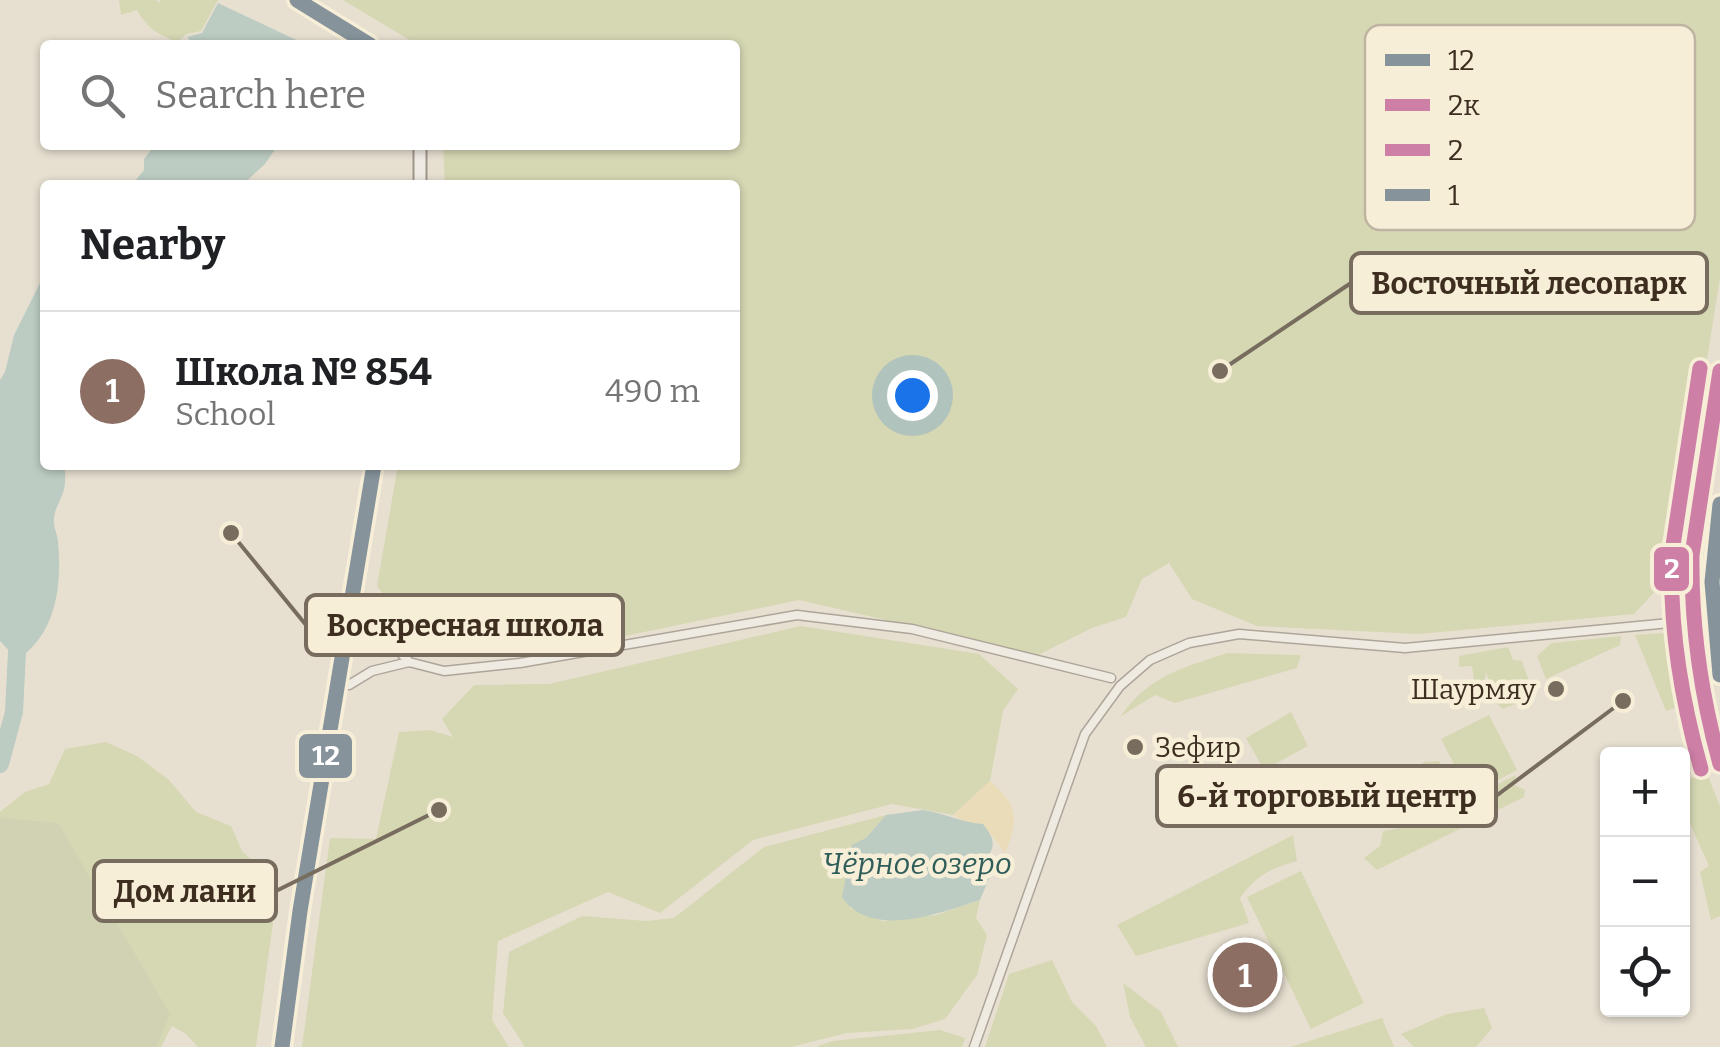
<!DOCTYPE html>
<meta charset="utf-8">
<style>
body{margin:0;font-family:Bitter,serif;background:#f6f6f6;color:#202124}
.controls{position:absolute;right:30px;bottom:30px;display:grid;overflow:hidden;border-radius:10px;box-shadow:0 2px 8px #0004}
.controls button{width:90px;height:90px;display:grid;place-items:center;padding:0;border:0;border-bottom:2px solid #e0e0e0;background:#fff;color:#202124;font:50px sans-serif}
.you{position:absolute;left:912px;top:395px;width:35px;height:35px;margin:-25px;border:8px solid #fff;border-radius:50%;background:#1a73e8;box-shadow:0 0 0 15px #1a73e833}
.badge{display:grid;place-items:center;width:65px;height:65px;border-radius:50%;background:#786c5e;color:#fff;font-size:32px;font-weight:700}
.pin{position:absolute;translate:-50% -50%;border:5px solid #fff;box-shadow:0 2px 10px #0006}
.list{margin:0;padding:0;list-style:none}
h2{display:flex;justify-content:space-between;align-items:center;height:130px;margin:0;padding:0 40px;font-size:42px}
h2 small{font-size:32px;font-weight:400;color:#757577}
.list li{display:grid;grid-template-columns:65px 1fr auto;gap:30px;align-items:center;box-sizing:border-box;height:160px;padding:0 40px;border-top:2px solid #e0e0e0}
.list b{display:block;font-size:38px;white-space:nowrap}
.list p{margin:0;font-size:32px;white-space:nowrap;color:#757577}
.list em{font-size:32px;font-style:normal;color:#757577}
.icon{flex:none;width:55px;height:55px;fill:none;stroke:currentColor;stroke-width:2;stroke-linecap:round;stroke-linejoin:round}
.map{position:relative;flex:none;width:1720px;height:1047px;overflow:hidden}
.search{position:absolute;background:#fff;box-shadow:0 2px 8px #0004;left:40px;top:40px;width:700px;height:110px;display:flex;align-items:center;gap:25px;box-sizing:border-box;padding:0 35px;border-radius:10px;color:#757577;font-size:38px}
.panel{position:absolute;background:#fff;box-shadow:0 2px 8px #0004;left:40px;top:180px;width:700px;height:290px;border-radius:10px}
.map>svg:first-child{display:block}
</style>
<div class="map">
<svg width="1720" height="1047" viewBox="0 0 1720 1047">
<rect width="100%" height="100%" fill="#e7e0d1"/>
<!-- green -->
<g fill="#d6d7b3">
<path d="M119 0H156L159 3 161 0H218L201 31 186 34 178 42C159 36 146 27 137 10L121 15Z"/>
<path d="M343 0H1720V278L1673 572 1634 614 1419 634 1257 626 1192 599 1169 563 1142 579 1126 617 1092 628 1038 655 799 600 562 649 427 652 377 586 398 465H735V185H445L443 145H735V45H418Z"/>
<path d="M801 626 979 654 1018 689 1003 711 990 781 953 815 892 804 753 840 660 913 608 892 498 941 492 1020 509 1047H302L330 838 376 839 399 732 430 730 453 737 442 719 474 685 549 684Z"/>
<path d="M1678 632 1683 639 1692 702 1666 711 1635 635Z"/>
<path d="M1621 636 1620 645 1546 679 1537 656 1552 643Z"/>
<path d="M1508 647 1513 660 1522 661 1534 696 1503 709 1496 703 1486 672 1485 680 1474 681 1472 666 1459 667V656Z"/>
<path d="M1227 653 1301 655 1297 668 1175 703 1155 695 1120 717C1150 675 1180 669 1227 653Z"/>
<path d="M1291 712 1308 746 1264 770 1246 738Z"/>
<path d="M1489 715 1517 770 1470 795 1441 739Z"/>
<path d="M106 742 137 756 169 780 196 812 231 826 242 851 278 886 256 1047H198L186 1034 172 1026 161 1047H0V812L25 792 49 784 65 749Z"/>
<path d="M1439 761 1460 803 1516 775 1514 785 1525 790 1524 797 1377 870 1364 858 1380 846 1383 831 1410 826 1429 812 1418 782 1423 762Z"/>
<path d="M1707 774 1720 806V916L1711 920 1700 872 1709 866 1683 808V780Z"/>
<path d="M886 815 866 838 850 908 882 921 936 915 980 900 976 918 987 935 977 975 945 1019 912 1029 847 1033 790 1047H525L503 1013 509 952 582 916 646 921 674 918 764 847Z"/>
<path d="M1293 835 1297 861C1271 868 1256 876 1240 898L1249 923 1136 956 1117 925Z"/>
<path d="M1301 871 1364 1003 1311 1029 1247 897Z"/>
<path d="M1052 960 1072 1002 1096 1026 1107 1047H985L1009 974Z"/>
<path d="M1123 983 1161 1012 1178 1047H1146L1130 1017Z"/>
<path d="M1484 1008 1492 1028 1476 1047H1414L1401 1034 1447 1014Z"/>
<path d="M1382 1018 1394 1047H1290Z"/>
<path d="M940 1030 965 1038 962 1047H816L832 1041Z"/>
</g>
<!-- sand -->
<path fill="#eadcb9" d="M990 781C1019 806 1019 819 1005 853L983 824 967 823 953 815Z"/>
<!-- cemetery -->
<path fill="#d1d1b3" d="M0 818 58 823 170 1014 156 1047H0Z"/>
<!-- water -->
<g fill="#bcccc2">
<path d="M218 3 307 45H194L187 37 202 33Z"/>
<path d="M155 145H278L265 164 242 185H132L144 170V159Z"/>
<path d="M45 273V465H65C65 472 66 481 64 489 62 499 55 507 54 518 53 527 57 533 58 541 62 583 57 630 22 656L12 654 0 641V380L5 372 14 335Z"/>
<path d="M923 810C944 813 963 823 983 824 992 836 997 843 988 857L992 871 980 900C940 913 871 940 842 897L852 845 866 838 886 815Z"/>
</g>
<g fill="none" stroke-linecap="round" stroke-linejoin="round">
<!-- river -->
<path stroke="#bcccc2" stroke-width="18" d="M0 764 14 712 18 632"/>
<defs>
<g id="street">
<path d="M363 611 409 662"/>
<path d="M349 685 372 671 409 662 444 671 520 663 797 615 912 629 1111 678"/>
<path d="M974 1047 1085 734 1120 686 1150 660 1189 643 1239 634 1405 648 1691 621"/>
</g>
<g id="secondary">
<path d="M297 0 370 45"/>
<path d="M420 145V185"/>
<path d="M1720 371 1692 555C1689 628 1700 694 1720 764"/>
<path d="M282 1047 300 911 374 465"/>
</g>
</defs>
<!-- street casing -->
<use href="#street" stroke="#ada599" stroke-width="11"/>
<!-- secondary casing -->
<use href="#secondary" stroke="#9c958a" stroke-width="15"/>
<!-- street -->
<use href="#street" stroke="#efebe3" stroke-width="8"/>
<!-- secondary -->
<use href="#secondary" stroke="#efebe3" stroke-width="11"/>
<defs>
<g id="bus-1">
<path d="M297 0 370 45"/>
<path d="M282 1047 300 911 374 465"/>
</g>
<path id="bus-2" d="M1720 371 1692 555C1691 627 1701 695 1720 764"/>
<path id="bus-3" d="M1700 368 1672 552C1669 626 1681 698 1701 769"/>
<path id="bus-4" d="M1720 504 1712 582 1720 675"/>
</defs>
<!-- bus-1 casing -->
<use href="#bus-1" stroke="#f7eed8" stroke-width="22"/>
<!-- bus-2 casing -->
<use href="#bus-2" stroke="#f7eed8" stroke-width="22"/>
<!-- bus-3 casing -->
<use href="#bus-3" stroke="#f7eed8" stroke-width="22"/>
<!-- bus-4 casing -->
<use href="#bus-4" stroke="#f7eed8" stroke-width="22"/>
<!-- bus-1 -->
<use href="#bus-1" stroke="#86939b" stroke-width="15"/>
<!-- bus-2 -->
<use href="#bus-2" stroke="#ce7fa6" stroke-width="15"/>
<!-- bus-3 -->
<use href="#bus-3" stroke="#ce7fa6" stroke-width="15"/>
<!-- bus-4 -->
<use href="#bus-4" stroke="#86939b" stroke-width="15"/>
</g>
<!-- markers -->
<g fill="#786c5e" stroke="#f7eed8" stroke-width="4">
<circle cx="1556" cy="689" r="10"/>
<circle cx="1135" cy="747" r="10"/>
</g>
<g text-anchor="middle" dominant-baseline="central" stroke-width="9" stroke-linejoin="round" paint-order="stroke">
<!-- poi labels -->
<g font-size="28" fill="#3d2e20" stroke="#f7eed8" text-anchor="end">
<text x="1536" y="689">Шаурмяу</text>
<text x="1155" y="747" text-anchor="start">Зефир</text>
</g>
<!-- water labels -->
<g font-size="30" font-style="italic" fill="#2f5d5a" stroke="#f7eed8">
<text x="917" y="864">Чёрное озеро</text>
</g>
</g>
<!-- legend -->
<rect x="1365" y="25" width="330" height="205" rx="15" fill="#f7eed8" stroke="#bfb4a1" stroke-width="2.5"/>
<rect x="1385" y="54" width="45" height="12" fill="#86939b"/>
<rect x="1385" y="99" width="45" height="12" fill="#ce7fa6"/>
<rect x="1385" y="144" width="45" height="12" fill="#ce7fa6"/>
<rect x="1385" y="189" width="45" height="12" fill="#86939b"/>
<g font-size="28" fill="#3d2e20">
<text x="1448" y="70">12</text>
<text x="1448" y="115">2к</text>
<text x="1448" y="160">2</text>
<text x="1448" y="205">1</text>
</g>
<!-- callouts -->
<path fill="none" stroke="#786c5e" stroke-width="4" d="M1220 371L1351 283M231 533L306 625M1623 701L1496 796M439 810L276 891"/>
<g fill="#786c5e" stroke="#f7eed8" stroke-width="4">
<circle cx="1220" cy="371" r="10"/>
<circle cx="231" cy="533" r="10"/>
<circle cx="1623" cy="701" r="10"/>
<circle cx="439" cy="810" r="10"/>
</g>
<g fill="#f7eed8" stroke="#786c5e" stroke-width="4">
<rect x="1351" y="253" width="356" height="60" rx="10"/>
<rect x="306" y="595" width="317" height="60" rx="10"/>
<rect x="1157" y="766" width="339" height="60" rx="10"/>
<rect x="94" y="861" width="182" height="60" rx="10"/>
</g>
<g font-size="30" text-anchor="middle" font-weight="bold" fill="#3d2e20">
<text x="1529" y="294">Восточный лесопарк</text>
<text x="465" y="636">Воскресная школа</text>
<text x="1327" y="807">6-й торговый центр</text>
<text x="185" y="902">Дом лани</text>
</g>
<g stroke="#f7eed8" stroke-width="4">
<rect x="1652" y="545" width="39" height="48" rx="10" fill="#ce7fa6"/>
<rect x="297" y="732" width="57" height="48" rx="10" fill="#86939b"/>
</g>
<g font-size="28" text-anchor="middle" font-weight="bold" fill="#fff">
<text x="1672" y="578">2</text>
<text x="326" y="765">12</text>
</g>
</svg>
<div class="controls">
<button>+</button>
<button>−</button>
<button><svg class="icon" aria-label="locate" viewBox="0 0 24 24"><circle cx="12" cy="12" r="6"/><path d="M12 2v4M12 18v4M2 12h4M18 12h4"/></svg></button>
</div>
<div class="you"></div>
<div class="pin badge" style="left:1245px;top:975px;background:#8d6e63">1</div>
<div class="search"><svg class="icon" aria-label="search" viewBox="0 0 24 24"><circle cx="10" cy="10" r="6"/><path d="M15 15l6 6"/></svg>Search here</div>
<section class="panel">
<h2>Nearby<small></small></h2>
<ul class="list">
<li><span class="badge" style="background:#8d6e63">1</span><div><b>Школа № 854</b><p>School</p></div><em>490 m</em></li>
</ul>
</section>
</div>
